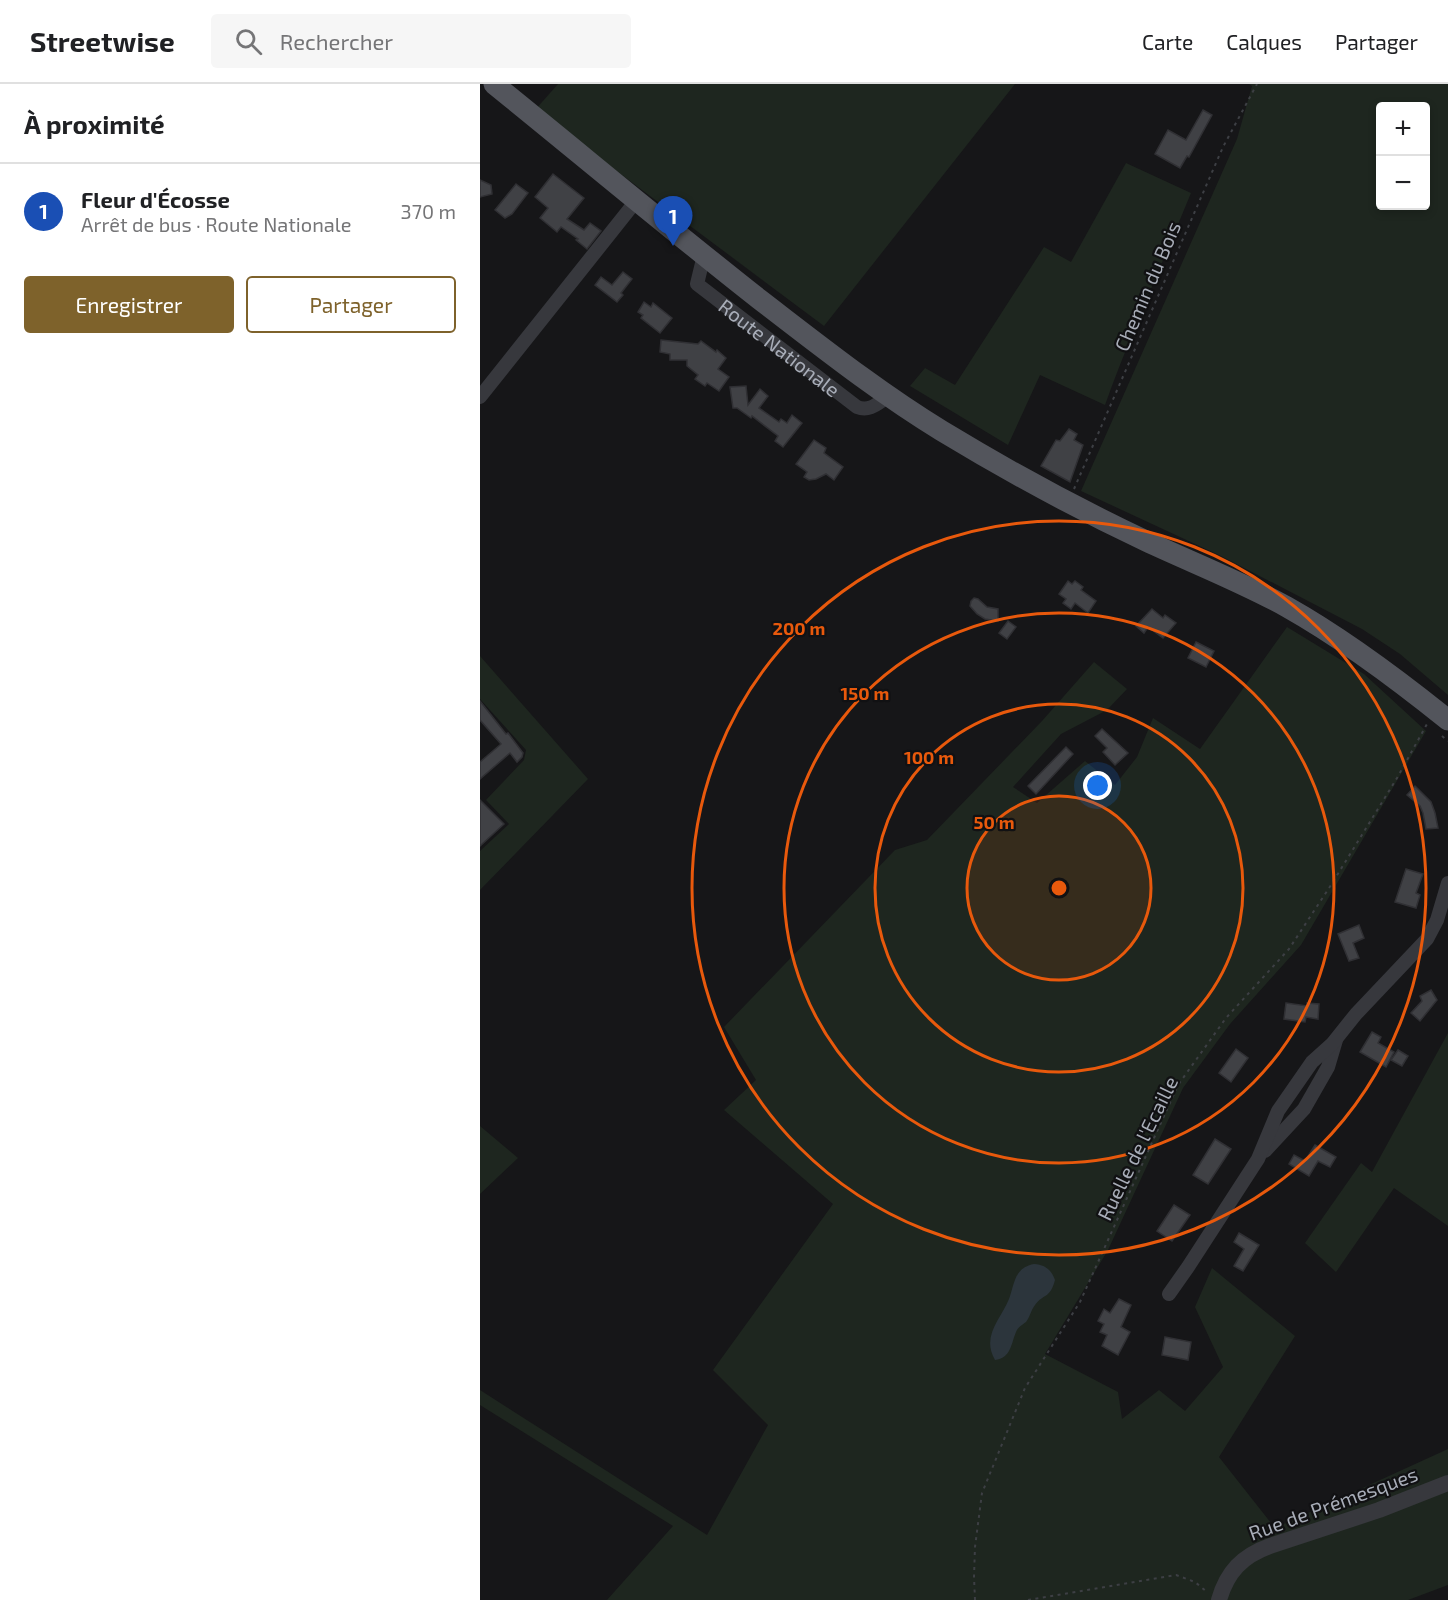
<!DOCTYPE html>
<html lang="fr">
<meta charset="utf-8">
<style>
body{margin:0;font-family:"Exo 2",sans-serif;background:#f6f6f6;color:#202124}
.controls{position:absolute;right:18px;top:18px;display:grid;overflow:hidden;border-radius:6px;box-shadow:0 3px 9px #0003}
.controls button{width:54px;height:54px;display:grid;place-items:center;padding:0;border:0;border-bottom:2px solid #e0e0e0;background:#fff;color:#202124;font:30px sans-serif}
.you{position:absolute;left:618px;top:702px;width:21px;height:21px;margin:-15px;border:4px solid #fff;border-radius:50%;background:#1a73e8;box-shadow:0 0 0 9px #1a73e833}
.badge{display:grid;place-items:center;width:39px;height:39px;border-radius:50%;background:#7e622b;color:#fff;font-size:20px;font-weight:700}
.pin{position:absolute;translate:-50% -50px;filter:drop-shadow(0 2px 3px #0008)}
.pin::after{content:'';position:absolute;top:32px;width:21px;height:18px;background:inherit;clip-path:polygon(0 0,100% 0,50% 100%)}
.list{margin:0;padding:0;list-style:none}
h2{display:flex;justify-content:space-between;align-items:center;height:78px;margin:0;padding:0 24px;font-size:26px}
h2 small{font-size:20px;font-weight:400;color:#757577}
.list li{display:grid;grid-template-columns:39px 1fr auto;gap:18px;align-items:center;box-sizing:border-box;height:96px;padding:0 24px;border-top:2px solid #e0e0e0}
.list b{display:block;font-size:22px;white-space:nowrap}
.list p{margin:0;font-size:20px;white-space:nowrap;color:#757577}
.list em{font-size:20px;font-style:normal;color:#757577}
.actions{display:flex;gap:12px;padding:18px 24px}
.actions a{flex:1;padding:14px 0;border:2px solid #7e622b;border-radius:6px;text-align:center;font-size:21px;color:#7e622b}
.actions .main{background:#7e622b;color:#fff}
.icon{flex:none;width:33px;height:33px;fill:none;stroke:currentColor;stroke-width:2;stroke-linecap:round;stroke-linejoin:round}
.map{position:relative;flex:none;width:968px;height:1516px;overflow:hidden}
header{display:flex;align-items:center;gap:36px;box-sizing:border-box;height:84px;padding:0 30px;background:#fff;border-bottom:2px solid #e0e0e0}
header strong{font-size:28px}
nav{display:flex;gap:33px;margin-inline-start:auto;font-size:21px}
.search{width:420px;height:54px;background:#f6f6f6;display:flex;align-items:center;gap:15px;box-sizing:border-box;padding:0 21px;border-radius:6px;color:#757577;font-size:22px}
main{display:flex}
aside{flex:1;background:#fff}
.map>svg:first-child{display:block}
</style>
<header>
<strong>Streetwise</strong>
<div class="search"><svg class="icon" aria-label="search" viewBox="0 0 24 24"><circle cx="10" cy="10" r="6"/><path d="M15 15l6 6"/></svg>Rechercher</div>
<nav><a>Carte</a><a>Calques</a><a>Partager</a></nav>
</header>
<main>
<aside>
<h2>À proximité<small></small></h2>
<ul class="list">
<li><span class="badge" style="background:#1a4fb4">1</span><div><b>Fleur d'Écosse</b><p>Arrêt de bus · Route Nationale</p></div><em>370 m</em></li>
</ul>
<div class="actions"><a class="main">Enregistrer</a><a>Partager</a></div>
</aside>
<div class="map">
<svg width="968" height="1516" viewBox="0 0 968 1516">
<rect width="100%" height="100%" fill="#161618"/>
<!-- green -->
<g fill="#1e261f" fill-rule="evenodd">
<path d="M78 0H535L344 242 55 26Z"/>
<path d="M769 0H968V611L920 570 882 545 741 472 601 407 757 55 772 2ZM946 22V122H900V22Z"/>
<path d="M646 79 711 109C682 180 651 249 625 321L560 291 528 361 430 302 445 284 475 301 564 163 591 178Z"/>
<path d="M807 543 884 590 946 647 821 861 750 940 703 1004 628 1166 565 1270 638 1308 642 1335 679 1306 705 1327 743 1283 715 1223 732 1184 815 1252 739 1373 795 1444 968 1365V1501L928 1516H127L193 1442 0 1321V1306L227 1451 288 1341 233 1286 353 1120 244 1026 276 996 244 943 415 766 447 756 562 637 614 578 647 605 627 626 581 650 533 703 557 719 605 677 635 701 657 673 673 634 720 665Z"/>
<path d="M0 572 108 695 0 806V767L29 740 6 716 44 676 46 666 0 615Z"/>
<path d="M968 949V1142L914 1104 856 1188 825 1159 881 1079 892 1088Z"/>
<path d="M0 1042 38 1074 0 1110Z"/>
</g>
<!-- water -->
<path fill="#2c353c" d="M554 1180C565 1181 571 1185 575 1196 570 1215 564 1209 555 1221 551 1226 550 1233 546 1238 542 1241 538 1243 536 1248 531 1260 531 1274 515 1276 501 1252 521 1235 529 1215 535 1199 534 1184 554 1180Z"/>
<!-- building -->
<g fill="#404145" stroke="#303034" stroke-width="1.5">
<path d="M723 26 732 31 709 73 707 72 700 84 675 70 688 46 706 56Z"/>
<path d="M73 90 104 114 87 135 104 146 110 139 121 147 107 165 96 156 98 155 81 143 77 148 60 134 68 124 55 113Z"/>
<path d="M0 96 11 101 12 110 0 113Z"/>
<path d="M36 100 48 109 32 130 25 134 15 126Z"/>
<path d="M143 188 152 195 141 209 143 211 137 218 115 201 121 193 132 201Z"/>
<path d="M164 218 171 223 173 219 192 234 180 249 161 234 163 231 158 228Z"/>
<path d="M181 256 218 260 221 257 236 268 237 266 246 274 238 285 249 293 239 307 227 299 225 302 215 295 218 291 207 282V276H190V270L180 268Z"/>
<path d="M266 302 268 321 280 305 288 312 279 324 299 338 301 335 307 339 312 331 322 339 303 363 295 357 298 352 272 332 271 334 257 324H253L250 303Z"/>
<path d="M589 345 597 350 594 356 603 361 590 398 561 382 576 356 580 357Z"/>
<path d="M334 356 346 364 344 369 363 383 354 396 346 390 336 395 329 396 324 393 327 388 316 380Z"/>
<path d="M588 497 592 500 595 497 603 503 601 506 616 517 608 529 595 519 591 525 583 519 586 515 579 510Z"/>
<path d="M494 514 498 515 507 523 518 525V537L505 535 497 530 490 522 491 517Z"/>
<path d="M672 525 683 534 685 531 696 539 683 554 668 543 664 549 656 542Z"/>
<path d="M528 537 536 543 527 555 519 549Z"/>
<path d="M716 558 734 567 726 583 708 574Z"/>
<path d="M0 617 26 650 28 649 43 669 42 673 37 678 30 669 0 695V678L21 660 0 636Z"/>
<path d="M622 645 648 669 635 681 623 668 627 664 615 652Z"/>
<path d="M586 663 593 670 556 710 548 702Z"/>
<path d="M935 702 951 718 955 729 958 744 946 745 943 729 940 722 927 711Z"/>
<path d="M0 716 24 740 0 762Z"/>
<path d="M926 785 943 790 936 809 940 811 936 824 915 818Z"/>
<path d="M879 841 884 854 873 859 879 874 869 877 858 850Z"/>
<path d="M951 906 957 916 940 937 931 929 942 917 940 912Z"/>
<path d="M806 919 827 922V919L839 920 838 935 826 933 825 938 804 935Z"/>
<path d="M892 948 901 953 898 959 914 968 906 983 880 968Z"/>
<path d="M756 965 768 974 751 998 739 989Z"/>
<path d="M918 966 928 972 922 982 911 976Z"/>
<path d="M735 1055 751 1065 728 1100 713 1091Z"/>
<path d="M835 1061 856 1073 850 1083 838 1077 829 1092 809 1080 814 1071 825 1077Z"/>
<path d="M694 1121 710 1131 692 1157 677 1147Z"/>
<path d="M759 1149 779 1161 763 1187 754 1182 764 1165 754 1158Z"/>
<path d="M639 1215 651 1221 641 1243 650 1248 638 1271 622 1262 627 1251 620 1248 624 1240 618 1237 624 1225 630 1229Z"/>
<path d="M685 1253 711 1258 708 1276 682 1271Z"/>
</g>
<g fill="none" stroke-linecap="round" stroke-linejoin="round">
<!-- path -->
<g stroke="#3d3f44" stroke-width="2" stroke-dasharray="3 4.5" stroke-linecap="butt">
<path d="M594 405 743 63 777 0"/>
<path d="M962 652 968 657"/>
<path d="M495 1516 494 1493 495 1463 502 1409 545 1304 600 1218 698 1001 746 934 809 865 851 801 917 694 947 640"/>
<path d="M548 1516 696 1491 715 1498 727 1508"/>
</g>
<!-- minor -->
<g stroke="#37383d" stroke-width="14">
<path id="s1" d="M224 171 217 200 377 323C390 328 398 319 409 312"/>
<path d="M0 313 156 117"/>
<path d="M785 1067 824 1025 848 983 856 956"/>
<path d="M689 1210 708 1183 778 1075 798 1027 832 978 852 960 876 930 947 855 957 836 968 799"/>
</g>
<!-- tertiary -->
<path stroke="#37383d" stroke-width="16" d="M739 1516C747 1488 762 1472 790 1462L899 1426 968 1399"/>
<!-- primary -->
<path stroke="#53555c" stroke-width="21" d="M14 0C103 72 190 145 279 215 339 261 398 308 462 347 528 387 596 424 666 457 713 479 762 498 807 523 864 555 917 595 968 636"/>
</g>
<!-- distance rings -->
<circle cx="579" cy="804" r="92" fill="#e8590c" fill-opacity=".12"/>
<g fill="none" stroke="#e8590c" stroke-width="3">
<circle cx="579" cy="804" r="92"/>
<circle cx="579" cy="804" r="184"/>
<circle cx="579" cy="804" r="275"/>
<circle cx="579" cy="804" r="367"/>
</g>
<g text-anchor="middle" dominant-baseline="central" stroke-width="4.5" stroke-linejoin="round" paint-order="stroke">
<!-- street labels -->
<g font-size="20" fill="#a8adb8" stroke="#111113">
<text transform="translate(667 202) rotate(-67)">Chemin du Bois</text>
<text stroke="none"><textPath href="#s1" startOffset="134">Route Nationale</textPath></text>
<text transform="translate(657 1064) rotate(-64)">Ruelle de l'Ecaille</text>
<text transform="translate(853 1419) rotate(-20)">Rue de Prémesques</text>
</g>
</g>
<circle cx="579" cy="804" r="9" fill="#e8590c" stroke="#111113" stroke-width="3"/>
<g font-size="18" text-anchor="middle" font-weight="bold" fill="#e8590c" stroke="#111113" stroke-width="4.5" stroke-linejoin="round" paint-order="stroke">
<text x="319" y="551">200 m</text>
<text x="385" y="616">150 m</text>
<text x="449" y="680">100 m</text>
<text x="514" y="745">50 m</text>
</g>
</svg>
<div class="controls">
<button>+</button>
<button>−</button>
</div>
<div class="you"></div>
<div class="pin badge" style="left:193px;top:162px;background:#1a4fb4">1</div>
</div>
</main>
